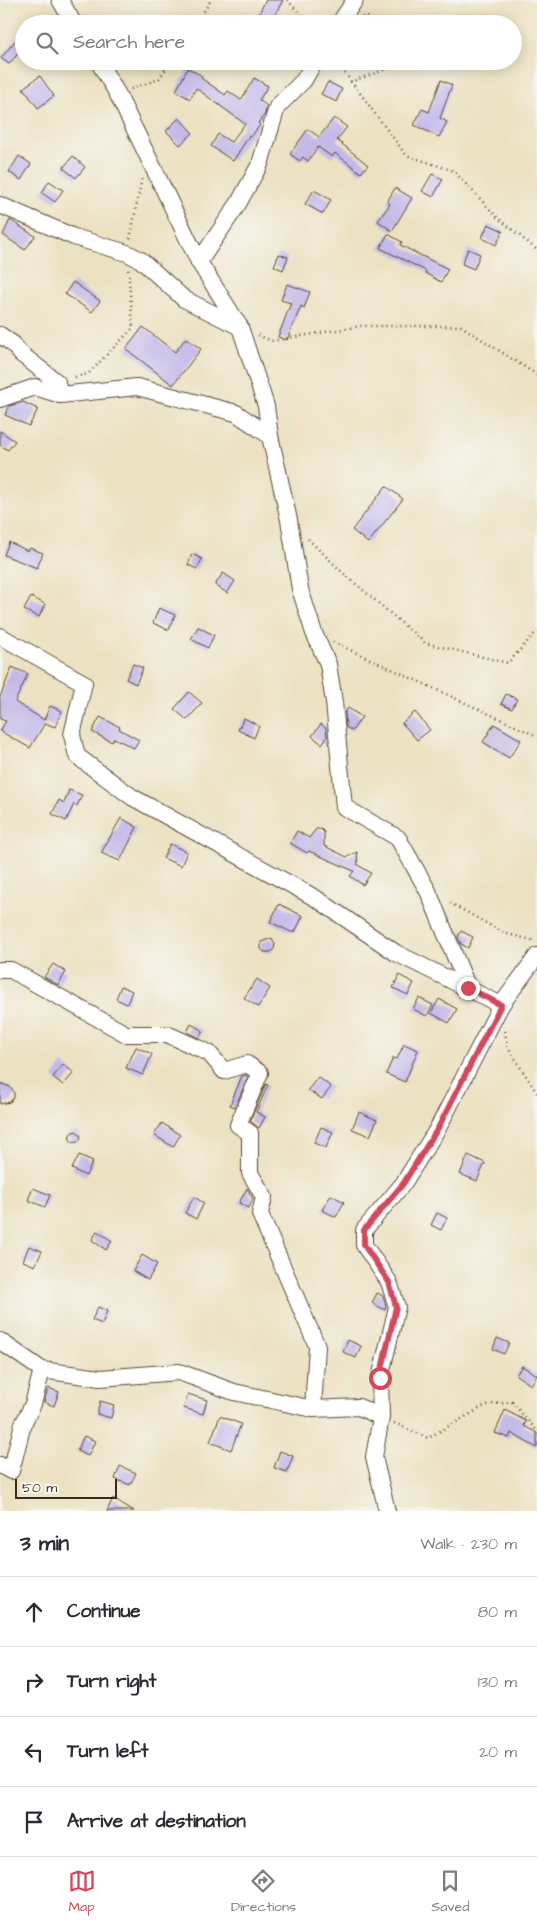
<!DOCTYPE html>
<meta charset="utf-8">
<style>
body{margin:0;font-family:"Architects Daughter",sans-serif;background:#f2f2f3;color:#2b2b33}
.scale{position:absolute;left:15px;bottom:12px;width:102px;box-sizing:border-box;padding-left:5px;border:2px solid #3b2a1e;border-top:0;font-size:14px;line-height:18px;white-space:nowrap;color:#3b2a1e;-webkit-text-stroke:4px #f6f6f2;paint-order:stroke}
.stop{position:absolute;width:15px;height:15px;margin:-11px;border:4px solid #d1495b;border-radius:50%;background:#fff}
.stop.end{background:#d1495b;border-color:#fff;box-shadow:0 1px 5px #0008}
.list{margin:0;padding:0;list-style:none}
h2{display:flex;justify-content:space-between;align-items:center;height:65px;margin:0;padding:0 20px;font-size:21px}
h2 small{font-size:16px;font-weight:400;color:#7c7c81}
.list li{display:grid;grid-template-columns:32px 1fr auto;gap:15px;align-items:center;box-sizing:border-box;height:70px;padding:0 20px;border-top:1px solid #e1e1e2}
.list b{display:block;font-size:19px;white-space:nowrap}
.list em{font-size:16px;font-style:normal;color:#7c7c81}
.icon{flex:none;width:28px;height:28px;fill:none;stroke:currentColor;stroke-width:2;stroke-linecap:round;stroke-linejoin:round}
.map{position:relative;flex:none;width:537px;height:1511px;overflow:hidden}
.search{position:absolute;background:#fff;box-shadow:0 2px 12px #0003;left:15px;right:15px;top:15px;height:55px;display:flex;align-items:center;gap:12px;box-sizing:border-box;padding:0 18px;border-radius:28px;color:#7c7c81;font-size:19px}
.sheet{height:345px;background:#fff}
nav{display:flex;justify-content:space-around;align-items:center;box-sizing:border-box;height:70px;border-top:1px solid #e1e1e2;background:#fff;font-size:14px;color:#7c7c81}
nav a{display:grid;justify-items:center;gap:2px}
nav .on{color:#d1495b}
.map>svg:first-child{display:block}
</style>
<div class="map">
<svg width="537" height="1511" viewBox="0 0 537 1511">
<rect width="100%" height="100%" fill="#f6f6f2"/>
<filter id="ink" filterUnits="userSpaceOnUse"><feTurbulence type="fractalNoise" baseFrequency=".02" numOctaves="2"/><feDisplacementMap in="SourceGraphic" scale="10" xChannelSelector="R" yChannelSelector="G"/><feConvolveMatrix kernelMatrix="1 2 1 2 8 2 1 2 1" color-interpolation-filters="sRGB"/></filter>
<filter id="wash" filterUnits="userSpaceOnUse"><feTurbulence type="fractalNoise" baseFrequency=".0096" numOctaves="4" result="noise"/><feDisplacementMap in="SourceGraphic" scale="20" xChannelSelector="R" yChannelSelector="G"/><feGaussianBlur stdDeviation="1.12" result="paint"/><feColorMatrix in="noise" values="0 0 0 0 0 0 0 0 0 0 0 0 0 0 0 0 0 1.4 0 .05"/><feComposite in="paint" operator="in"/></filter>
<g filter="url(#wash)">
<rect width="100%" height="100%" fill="#ece1c1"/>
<g id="blocks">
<!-- building -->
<g fill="#c3bae8">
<path d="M266 0H283L272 20 259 13Z"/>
<path d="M24 30V47L9 64 1 58Z"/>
<path d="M188 68 202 76 201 78 225 95 228 91 241 100 254 78 268 86 259 100 267 106 265 114 258 123 260 125 251 137 249 136 233 161 211 146 218 134 231 142 245 124 196 88 190 99 176 91Z"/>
<path d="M40 76 54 96 38 108 23 88Z"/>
<path d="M441 80 452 85 440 118 447 122 439 137 414 125 422 109 429 112Z"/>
<path d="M328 82 342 89 336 102 321 94Z"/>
<path d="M179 118 193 133 180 145 166 131Z"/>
<path d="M334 118 347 127 337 140 368 165 361 173 335 153 332 157 318 147 308 161 303 157 300 161 290 154 308 129 319 137Z"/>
<path d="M19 156 31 164 21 180 9 172Z"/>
<path d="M73 156 85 167 76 178 63 168Z"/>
<path d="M432 174 443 179 433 197 422 191Z"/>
<path d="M49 181 63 190 55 202 42 193Z"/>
<path d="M395 188 412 198 392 231 378 221 390 204 387 202Z"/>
<path d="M314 190 331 200 323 214 305 204Z"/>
<path d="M10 220 35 236 25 250 3 235Z"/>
<path d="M488 224 503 231 496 245 482 238Z"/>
<path d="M388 234 402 242 400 245 448 269 441 282 425 273 426 271 380 248Z"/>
<path d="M468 249 480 254 474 269 462 264Z"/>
<path d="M279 254 288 257 283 270 274 266Z"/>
<path d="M73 282 100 301 92 312 65 294Z"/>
<path d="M287 284 310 292 304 308 301 306 287 340 278 337 291 303 281 300Z"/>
<path d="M143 327 175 352 186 338 201 349 173 385 126 349Z"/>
<path d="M23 402 38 409 29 426 5 415 9 406Z"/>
<path d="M0 431 15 441 8 450 0 445Z"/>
<path d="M386 486 403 499 368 543 352 530Z"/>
<path d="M9 542 28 551 30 548 43 553 37 568 4 555Z"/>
<path d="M192 554 202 559 197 569 188 565Z"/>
<path d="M223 573 235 581 227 593 215 585Z"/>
<path d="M31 597 45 604 39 617 24 610Z"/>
<path d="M159 608 175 615 169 630 153 623Z"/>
<path d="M198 627 214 635 208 648 191 639Z"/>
<path d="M133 664 143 668 136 684 126 679Z"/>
<path d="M12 667 28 674 15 702 44 720 50 706 62 711 55 727 45 723 30 748 0 731 6 721 0 719V697Z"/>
<path d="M189 692 202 703 187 720 174 709Z"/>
<path d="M506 694 517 699 512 709 501 704Z"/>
<path d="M348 708 362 717 352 731 346 727 345 712Z"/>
<path d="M415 712 430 730 417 740 402 723Z"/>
<path d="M100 717 120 727 119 729 139 740 134 748 114 738 112 742 92 732Z"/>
<path d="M244 718 259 726 254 738 238 730Z"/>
<path d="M321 724 326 728 327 737 322 744 312 736Z"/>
<path d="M494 724 521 740 509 758 483 742Z"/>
<path d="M69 790 82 795 77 806 74 804 66 821 52 814 59 800 64 803Z"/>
<path d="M121 818 137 827 120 861 101 853Z"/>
<path d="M316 829H321L324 832V846L347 857 357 852 358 865 371 873 363 885 350 876 354 871 309 851 307 853 290 843 297 831 309 838Z"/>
<path d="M170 844 187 852 181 866 163 858Z"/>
<path d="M279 904 303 916 295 932H291L270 922Z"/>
<path d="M461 931 473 937 468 948 461 944 458 937Z"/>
<path d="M272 938 275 944 274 949 271 952H264L261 949V942Z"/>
<path d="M53 964 66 972 58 985 44 977Z"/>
<path d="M399 975 414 983 408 995 393 988Z"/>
<path d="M257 979 270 988 258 1007 244 998Z"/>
<path d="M121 986 132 991 127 1004 116 999Z"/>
<path d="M419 998 433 1005 427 1016 413 1009Z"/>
<path d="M439 999 457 1009 449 1023 431 1013Z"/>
<path d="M191 1024 203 1031 199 1038 187 1032Z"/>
<path d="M404 1044 418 1050 405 1082 386 1074 393 1058 397 1059Z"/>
<path d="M136 1047 152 1054 143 1075 126 1068Z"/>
<path d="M63 1064 74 1073 63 1085 53 1077Z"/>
<path d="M245 1075 248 1077 235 1107 230 1105 242 1076Z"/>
<path d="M318 1077 331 1087 322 1099 308 1090Z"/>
<path d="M0 1083 10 1087 14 1092V1097L10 1102 0 1104Z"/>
<path d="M266 1084 268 1085 256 1112 265 1117 259 1128 250 1121Z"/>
<path d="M359 1112 377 1120 370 1136 352 1129Z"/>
<path d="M162 1123 180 1135 173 1147 154 1135Z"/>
<path d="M321 1127 333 1132 326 1148 314 1143Z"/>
<circle cx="75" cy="1137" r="5.5"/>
<path d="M79 1155 93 1161 86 1176 72 1169Z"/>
<path d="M468 1155 485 1163 477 1181 460 1174Z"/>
<path d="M33 1188 50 1195 45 1207 28 1200Z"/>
<path d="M247 1188 253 1199 249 1208 239 1203Z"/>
<path d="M331 1195 344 1202 336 1217 322 1210Z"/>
<path d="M194 1197 204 1203 196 1219 185 1213Z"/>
<path d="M437 1213 447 1218 441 1230 431 1225Z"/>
<path d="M97 1231 112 1241 106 1250 92 1240Z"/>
<path d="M29 1246 42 1251 35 1266 23 1261Z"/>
<path d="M142 1255 157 1264 148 1280 133 1271Z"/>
<path d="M377 1293 383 1296 386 1307 385 1310 372 1303Z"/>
<path d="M98 1307 107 1311 102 1324 92 1320Z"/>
<path d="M497 1338 509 1343 504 1354 493 1349Z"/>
<path d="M348 1340 361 1346 356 1358 343 1352Z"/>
<path d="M522 1366 537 1375 531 1385 516 1375Z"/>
<path d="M48 1388 59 1392 54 1406 44 1402Z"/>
<path d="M188 1394 207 1400 203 1414 184 1408Z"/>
<path d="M100 1401 114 1405 111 1418 97 1414Z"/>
<path d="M505 1410 526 1421 524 1426 537 1433V1448L511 1433 509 1438 495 1433Z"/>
<path d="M220 1416 241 1424 231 1450 210 1442Z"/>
<path d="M84 1436 95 1441 88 1456 77 1451Z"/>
<path d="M280 1451 293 1456 287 1472 274 1468Z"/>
<path d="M120 1466 136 1473 130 1485 115 1479Z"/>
<path d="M113 1498 134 1511H107Z"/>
</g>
</g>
</g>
<g filter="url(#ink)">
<use href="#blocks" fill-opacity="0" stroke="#564536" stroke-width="1"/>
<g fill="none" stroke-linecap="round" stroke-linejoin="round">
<defs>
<g id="minor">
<path d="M60 0 74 24"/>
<path d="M339 24 355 0"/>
<path d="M98 61 117 93 199 262 240 327 266 406 270 436 289 520 300 589 314 633 328 664 334 702 344 807 398 838 428 891 468 988"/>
<path d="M0 205 74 237 127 253 141 260 184 299 240 327"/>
<path d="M199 262 238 204 260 164 277 107 304 80 315 61"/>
<path d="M0 335 13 344 21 354 57 382 60 395"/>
<path d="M0 399 35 387 60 395 137 387 236 413 270 436"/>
<path d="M0 636 84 683 72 735 77 756 132 797 317 899 396 953 501 1005"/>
<path d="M0 970H11L126 1034H167L209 1053 224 1071 247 1064 260 1073 238 1125 250 1133V1173L264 1197 260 1214 317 1346 313 1409"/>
<path d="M0 1341 42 1370 100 1378 179 1372 234 1392 313 1409 359 1407 381 1417"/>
<path d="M0 1465 11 1471 23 1424 33 1404 42 1370"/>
<path d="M387 1511 374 1457 381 1417 380 1378 397 1307 389 1282 364 1245V1230L403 1184 438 1128 501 1005 537 956"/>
</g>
</defs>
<!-- minor casing -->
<use href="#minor" stroke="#564536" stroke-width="18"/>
<!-- path -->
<g stroke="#564536" stroke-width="2.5" stroke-dasharray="1 4" stroke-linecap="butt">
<path d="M287 0 304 18 326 19"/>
<path d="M362 17H367L382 24"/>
<path d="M196 24 211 0"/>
<path d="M336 61 406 155 454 171 497 217 537 250"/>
<path d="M350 82 410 61"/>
<path d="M131 89 159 79 171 61"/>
<path d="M130 239 142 178"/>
<path d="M258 335 271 341 361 326H461L537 375"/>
<path d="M75 377 88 374 133 328 128 269"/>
<path d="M308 539 342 572 425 643 508 663 537 631"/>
<path d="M333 642 537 736"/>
<path d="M450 903 504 933 536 941"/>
<path d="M505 1031 507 1046 537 1093"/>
<path d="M394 1423 428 1438 486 1405 512 1402 537 1431"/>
</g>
<!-- minor -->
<use href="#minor" stroke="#fff" stroke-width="16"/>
</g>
</g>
<g fill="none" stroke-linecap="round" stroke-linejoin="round" filter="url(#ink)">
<!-- route -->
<path stroke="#d1495b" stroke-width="6" d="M380 1378 396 1307 389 1282 364 1245V1230L403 1184 438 1128 501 1005 468 988"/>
</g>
</svg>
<div class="scale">50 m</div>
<div class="stop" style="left:380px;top:1378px"></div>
<div class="stop end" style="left:468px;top:988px"></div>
<div class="search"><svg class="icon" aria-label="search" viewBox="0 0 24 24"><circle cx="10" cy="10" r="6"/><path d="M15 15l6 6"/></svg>Search here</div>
</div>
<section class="sheet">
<h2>3 min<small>Walk · 230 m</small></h2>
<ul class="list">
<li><svg class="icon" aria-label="ahead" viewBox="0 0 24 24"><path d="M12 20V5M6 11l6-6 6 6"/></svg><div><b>Continue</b></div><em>80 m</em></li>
<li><svg class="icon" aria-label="right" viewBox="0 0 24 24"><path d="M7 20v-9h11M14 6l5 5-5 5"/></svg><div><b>Turn right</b></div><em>130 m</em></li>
<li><svg class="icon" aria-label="left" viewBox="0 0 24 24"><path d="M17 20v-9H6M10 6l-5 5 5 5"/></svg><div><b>Turn left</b></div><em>20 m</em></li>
<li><svg class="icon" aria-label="arrive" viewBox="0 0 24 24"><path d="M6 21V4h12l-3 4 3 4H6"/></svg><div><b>Arrive at destination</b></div></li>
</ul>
</section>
<nav>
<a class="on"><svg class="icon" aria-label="map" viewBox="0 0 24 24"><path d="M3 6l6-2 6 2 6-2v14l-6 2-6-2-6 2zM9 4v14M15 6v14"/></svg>Map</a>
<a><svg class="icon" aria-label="directions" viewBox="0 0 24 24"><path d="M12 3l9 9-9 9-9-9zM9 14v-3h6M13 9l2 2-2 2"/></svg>Directions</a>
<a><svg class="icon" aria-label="saved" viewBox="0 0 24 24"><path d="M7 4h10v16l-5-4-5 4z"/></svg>Saved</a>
</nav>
